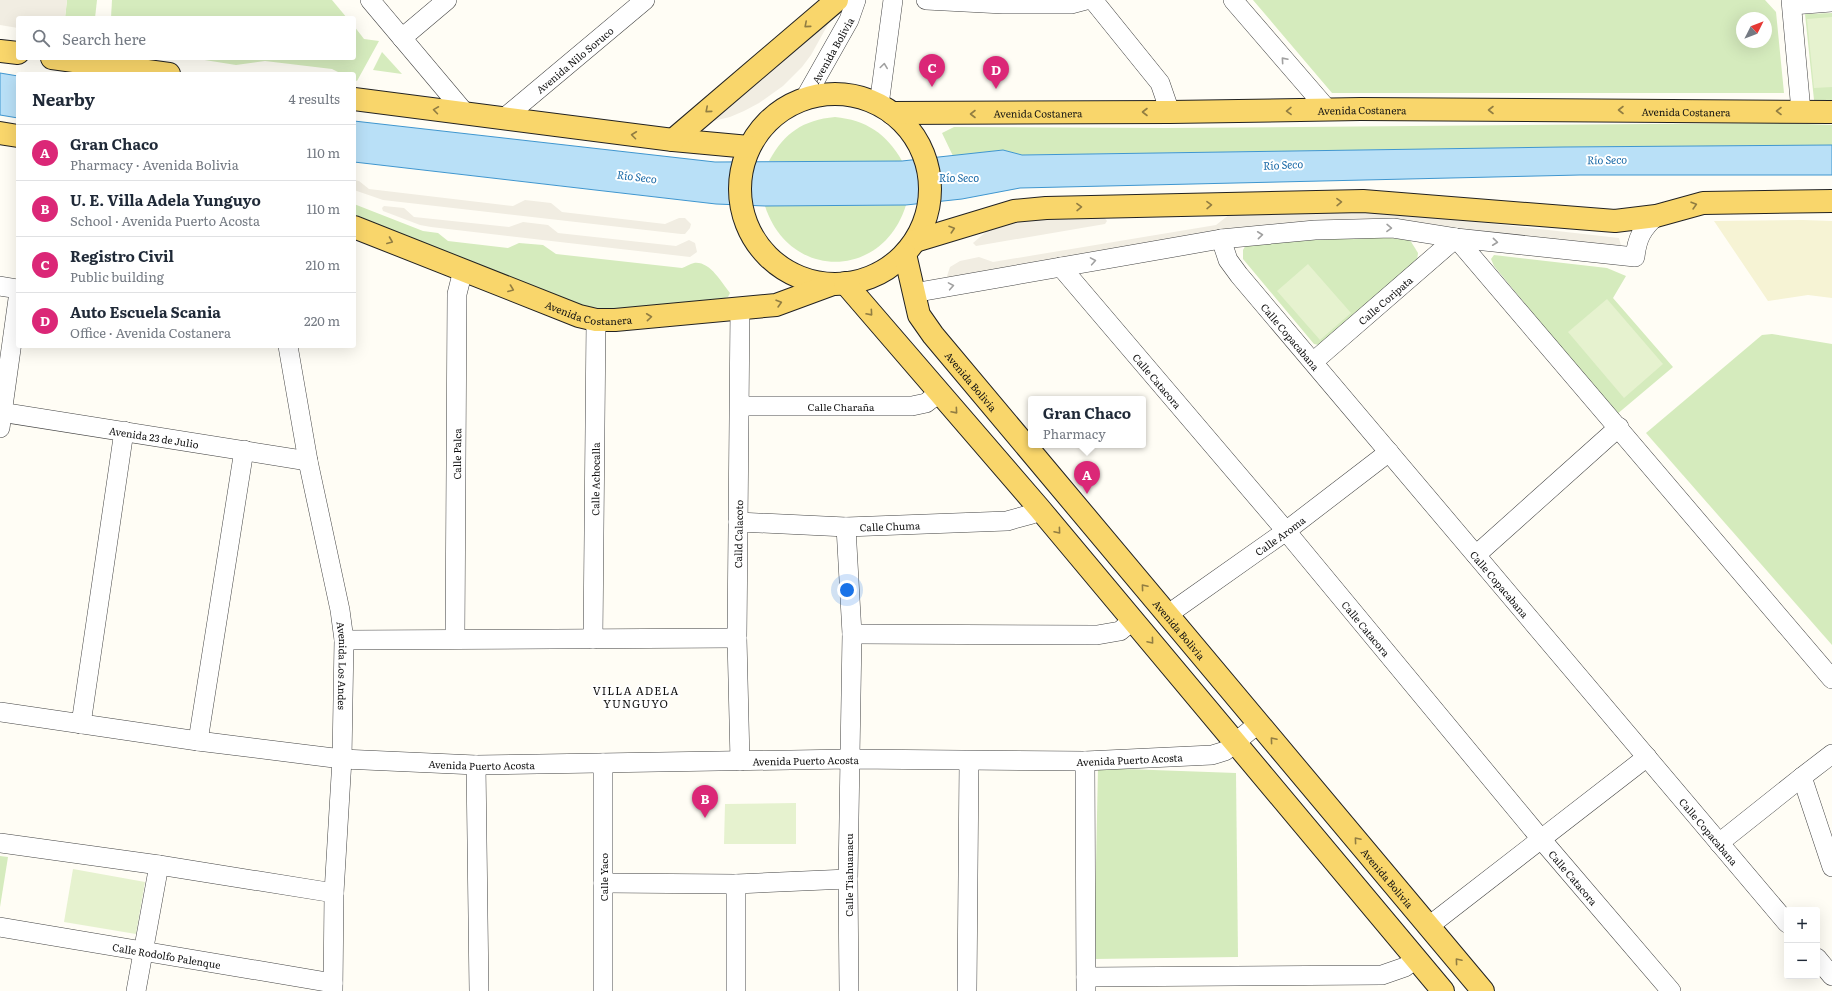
<!DOCTYPE html>
<meta charset="utf-8">
<style>
body{margin:0;font-family:Literata,serif;background:#f2f2f3;color:#1f2937}
.controls{position:absolute;right:12px;bottom:12px;display:grid;overflow:hidden;border-radius:4px;box-shadow:0 4px 16px #0002}
.controls button{width:36px;height:36px;display:grid;place-items:center;padding:0;border:0;border-bottom:1px solid #e0e1e3;background:#fff;color:#1f2937;font:20px sans-serif}
.compass{position:absolute;left:1736px;top:12px;width:36px;height:36px;border-radius:50%;background:#fff;box-shadow:0 4px 16px #0002;rotate:48deg}
.you{position:absolute;left:847px;top:590px;width:14px;height:14px;margin:-10px;border:3px solid #fff;border-radius:50%;background:#1a73e8;box-shadow:0 0 0 6px #1a73e833}
.badge{display:grid;place-items:center;width:26px;height:26px;border-radius:50%;background:#db2777;color:#fff;font-size:13px;font-weight:700}
.pin{position:absolute;translate:-50% -33px;filter:drop-shadow(0 1px 2px #0008)}
.pin::after{content:'';position:absolute;top:21px;width:14px;height:12px;background:inherit;clip-path:polygon(0 0,100% 0,50% 100%)}
.popup{position:absolute;left:1028px;top:396px;width:118px;height:52px;box-sizing:border-box;display:grid;place-content:center;border-radius:4px;background:#fff;filter:drop-shadow(0 1px 3px #0005);font-size:13px;white-space:nowrap;color:#747a83}
.popup b{font-size:15px;color:#1f2937}
.popup::after{content:'';position:absolute;left:50%;top:100%;margin-left:-8px;border:8px solid transparent;border-top-color:#fff}
.list{margin:0;padding:0;list-style:none}
h2{display:flex;justify-content:space-between;align-items:center;height:52px;margin:0;padding:0 16px;font-size:17px}
h2 small{font-size:13px;font-weight:400;color:#747a83}
.list li{display:grid;grid-template-columns:26px 1fr auto;gap:12px;align-items:center;box-sizing:border-box;height:56px;padding:0 16px;border-top:1px solid #e0e1e3}
.list b{display:block;font-size:15px;white-space:nowrap}
.list p{margin:0;font-size:13px;white-space:nowrap;color:#747a83}
.list em{font-size:13px;font-style:normal;color:#747a83}
.icon{flex:none;width:22px;height:22px;fill:none;stroke:currentColor;stroke-width:2;stroke-linecap:round;stroke-linejoin:round}
.map{position:relative;flex:none;width:1832px;height:991px;overflow:hidden}
.search{position:absolute;background:#fff;box-shadow:0 4px 16px #0002;left:16px;top:16px;width:340px;height:44px;display:flex;align-items:center;gap:10px;box-sizing:border-box;padding:0 14px;border-radius:4px;color:#747a83;font-size:15px}
.panel{position:absolute;background:#fff;box-shadow:0 4px 16px #0002;left:16px;top:72px;width:340px;height:276px;border-radius:4px}
.map>svg:first-child{display:block}
</style>
<div class="map">
<svg width="1832" height="991" viewBox="0 0 1832 991">
<rect width="100%" height="100%" fill="#fffdf5"/>
<!-- farmland -->
<path fill="#f6f3d4" d="M1803 220 1832 221V298L1808 295 1768 301 1714 221Z"/>
<!-- green -->
<g fill="#d5ebbd" fill-rule="evenodd">
<path d="M67 0H97L95 18H65Z"/>
<path d="M112 0H332L347 18H111Z"/>
<path d="M1253 0H1765L1776 12 1784 93H1332ZM1742 18H1766V42H1742Z"/>
<path d="M1832 13V100H1814L1805 14Z"/>
<path d="M354 26 364 39 379 41 357 81 354 80V74H342L332 69 265 61 236 65 192 58H354Z"/>
<path d="M382 52 402 74 373 70Z"/>
<path d="M835 117C866 120 887 134 902 161H769C784 133 803 120 835 117Z"/>
<path d="M1781 123 1832 125V145L1563 147 1022 155 1003 150 953 156 942 133 954 127 1165 128Z"/>
<path d="M354 204 423 231 438 233 448 241 508 248 519 243 543 245 556 254 682 268C685 267 690 264 694 263 710 261 721 282 730 293L728 297 725 298 614 310 583 306 354 217Z"/>
<path d="M906 205C883 280 789 281 765 206Z"/>
<path d="M1380 237 1410 240 1418 253 1417 261 1319 345 1314 344 1243 259V250L1247 243Z"/>
<path d="M1494 255 1607 268 1626 276 1613 298 1673 367 1616 415 1494 266 1491 259Z"/>
<path d="M1772 334 1832 344V645L1646 433 1762 335Z"/>
<path d="M1098 768 1236 773 1238 957 1094 959Z"/>
<path d="M0 856 8 857 0 907Z"/>
</g>
<!-- pitch -->
<g fill="#e6f2cf">
<path d="M1832 17V87L1814 88 1807 19Z"/>
<path d="M1308 264 1351 313 1320 340 1277 291Z"/>
<path d="M1607 299 1663 364 1624 398 1568 332Z"/>
<path d="M796 803V844H724L725 804Z"/>
<path d="M73 869 145 882 136 934 64 922Z"/>
</g>
<!-- plaza -->
<g fill="#f1ede2">
<path d="M0 0H67L65 18H18V28L0 25Z"/>
<path d="M831 19 811 55 802 67 783 86 759 103 744 111 730 117 709 122Z"/>
<path d="M354 180 359 181 369 189 513 206 525 200 551 203 562 212 665 224 679 218H685L691 224 690 228 685 234H681L383 200 354 190Z"/>
<path d="M384 206 404 208 414 217 509 227 523 222 548 225 558 233 676 246 689 240 695 243 697 252 690 257 431 227 420 225 383 211 382 208Z"/>
<path d="M1388 212 1619 238 1622 249 1391 219 946 279 950 267 960 261 979 257 993 262 1216 225 1230 214Z"/>
<path d="M1104 217 1107 221 1105 224 976 246 973 243 987 231 1021 219Z"/>
</g>
<!-- water -->
<g fill="#b9e0f7" stroke="#3f96cf">
<path d="M0 73 18 76V118L0 115Z"/>
<path d="M354 121 715 162 902 161 1003 150 1022 155 1563 147 1832 145V175H1580L1020 188 962 199 906 205 765 206 716 204 354 162Z"/>
</g>
<g fill="none" stroke-linecap="round" stroke-linejoin="round">
<defs>
<g id="minor">
<path d="M370 0 466 114"/>
<path d="M926 0 1003 4H1071L1086 0"/>
<path d="M1093 0 1160 83 1170 112"/>
<path d="M1233 0 1328 110"/>
<path d="M1791 0 1801 111"/>
<path d="M1792 5 1832 2"/>
<path d="M402 38 447 0"/>
<path id="s1" d="M805 98 849 20 856 0"/>
<path d="M879 105 893 0"/>
<path id="s2" d="M503 119 645 0"/>
<path d="M1456 238 1832 679"/>
<path id="s3" d="M1221 239 1228 260 1239 275 1787 923"/>
<path id="s4" d="M1061 267 1286 531 1541 839 1671 991"/>
<path d="M0 286 18 289"/>
<path d="M913 293 1221 239 1315 230 1393 228 1456 238 1635 257C1637 238 1642 229 1656 216"/>
<path d="M740 308 737 638 740 761"/>
<path id="s5" d="M288 346 308 461 340 610 344 640 342 759 334 893 333 991"/>
<path id="s6" d="M1313 362 1456 238"/>
<path id="s7" d="M740 406H912L926 403 939 393"/>
<path id="s8" d="M0 412 308 461"/>
<path d="M0 428 18 299"/>
<path id="s9" d="M738 522 846 527 1007 521 1032 514 1039 508"/>
<path d="M846 527 852 634 848 879 849 991"/>
<path d="M1476 555 1619 427"/>
<path id="s10" d="M1167 615 1286 531 1389 452"/>
<path d="M852 634 1097 635 1120 631 1133 620"/>
<path id="s11" d="M455 639 457 294 463 270"/>
<path id="s12" d="M593 639 596 320"/>
<path d="M344 640 737 638"/>
<path id="s13" d="M0 712 198 741 342 759 476 765 849 759 1085 761 1212 755 1225 751 1259 723"/>
<path d="M81 724 124 431"/>
<path d="M198 741 244 450"/>
<path d="M1832 754 1802 777 1832 867"/>
<path d="M1085 761 1086 991"/>
<path d="M476 765 479 991"/>
<path d="M0 843 159 865 334 893"/>
<path d="M1719 843 1802 777"/>
<path d="M603 883 736 884 848 879"/>
<path d="M736 884V991"/>
<path d="M1429 926 1647 757"/>
<path id="s14" d="M0 927 333 983"/>
<path d="M1817 958 1832 976"/>
<path d="M1086 977 1382 975 1405 967 1416 958"/>
<path d="M136 991 159 865"/>
<path d="M603 991V763"/>
<path d="M967 991 969 761"/>
</g>
<g id="major">
<path d="M0 51 18 53"/>
<path d="M52 58 169 74"/>
<circle cx="835" cy="189" r="95"/>
<path d="M354 99 673 140 749 147"/>
<path id="s15" d="M892 113 1170 112 1361 109 1832 112"/>
<path d="M0 133 18 136"/>
<path d="M673 140 837 0"/>
<path id="s16" d="M354 227 579 316 596 320H615L776 305 833 284"/>
<path d="M915 241 1014 211 1046 208 1363 201 1615 221 1656 216 1703 203 1832 201"/>
<path id="s17" d="M905 254 919 315 933 335 1483 991"/>
<path d="M845 283 1039 508 1443 991"/>
</g>
</defs>
<!-- minor casing -->
<use href="#minor" stroke="#444" stroke-width="20"/>
<!-- major casing -->
<use href="#major" stroke="#222" stroke-width="24"/>
<!-- minor -->
<use href="#minor" stroke="#fff" stroke-width="19"/>
<!-- major -->
<use href="#major" stroke="#f9d66b" stroke-width="22"/>
</g>
<!-- one-way arrows -->
<defs><path id="oneway-chevron" d="M-2-3.5L2.5 0L-2 3.5" fill="none" stroke-width="1.6" stroke-linecap="round" stroke-linejoin="round"/></defs>
<g stroke="#917d42">
<use href="#oneway-chevron" transform="translate(807 25) rotate(139)"/>
<use href="#oneway-chevron" transform="translate(436 110) rotate(-172)"/>
<use href="#oneway-chevron" transform="translate(708 110) rotate(139)"/>
<use href="#oneway-chevron" transform="translate(1491 110) rotate(-180)"/>
<use href="#oneway-chevron" transform="translate(1621 110) rotate(-180)"/>
<use href="#oneway-chevron" transform="translate(1289 111) rotate(179)"/>
<use href="#oneway-chevron" transform="translate(1779 111) rotate(-180)"/>
<use href="#oneway-chevron" transform="translate(1145 112) rotate(180)"/>
<use href="#oneway-chevron" transform="translate(973 114) rotate(180)"/>
<use href="#oneway-chevron" transform="translate(634 135) rotate(-173)"/>
<use href="#oneway-chevron" transform="translate(1339 202) rotate(-1)"/>
<use href="#oneway-chevron" transform="translate(1209 205) rotate(-1)"/>
<use href="#oneway-chevron" transform="translate(1694 205) rotate(-16)"/>
<use href="#oneway-chevron" transform="translate(1079 207) rotate(-1)"/>
<use href="#oneway-chevron" transform="translate(952 229) rotate(-18)"/>
<use href="#oneway-chevron" transform="translate(390 241) rotate(22)"/>
<use href="#oneway-chevron" transform="translate(511 289) rotate(21)"/>
<use href="#oneway-chevron" transform="translate(779 303) rotate(-16)"/>
<use href="#oneway-chevron" transform="translate(870 313) rotate(49)"/>
<use href="#oneway-chevron" transform="translate(649 317) rotate(-6)"/>
<use href="#oneway-chevron" transform="translate(955 411) rotate(49)"/>
<use href="#oneway-chevron" transform="translate(1058 531) rotate(50)"/>
<use href="#oneway-chevron" transform="translate(1144 587) rotate(-130)"/>
<use href="#oneway-chevron" transform="translate(1151 641) rotate(50)"/>
<use href="#oneway-chevron" transform="translate(1273 740) rotate(-130)"/>
<use href="#oneway-chevron" transform="translate(1357 840) rotate(-130)"/>
<use href="#oneway-chevron" transform="translate(1458 961) rotate(-130)"/>
</g>
<g stroke="#a0a0a0">
<use href="#oneway-chevron" transform="translate(1284 60) rotate(-131)"/>
<use href="#oneway-chevron" transform="translate(884 66) rotate(-82)"/>
<use href="#oneway-chevron" transform="translate(1389 228) rotate(1)"/>
<use href="#oneway-chevron" transform="translate(1260 235) rotate(-6)"/>
<use href="#oneway-chevron" transform="translate(1495 242) rotate(6)"/>
<use href="#oneway-chevron" transform="translate(1093 261) rotate(-10)"/>
<use href="#oneway-chevron" transform="translate(951 286) rotate(-10)"/>
</g>
<g text-anchor="middle" dominant-baseline="central" stroke-width="4" stroke-linejoin="round" paint-order="stroke">
<!-- street labels -->
<g font-size="10" fill="#111" stroke="#fff">
<text stroke="none"><textPath href="#s1" startOffset="55">Avenida Bolivia</textPath></text>
<text stroke="none"><textPath href="#s2" startOffset="93">Avenida Nilo Soruco</textPath></text>
<text stroke="none"><textPath href="#s15" startOffset="470">Avenida Costanera</textPath></text>
<text stroke="none"><textPath href="#s15" startOffset="794">Avenida Costanera</textPath></text>
<text stroke="none"><textPath href="#s15" startOffset="146">Avenida Costanera</textPath></text>
<text stroke="none"><textPath href="#s6" startOffset="95">Calle Coripata</textPath></text>
<text stroke="none"><textPath href="#s16" startOffset="251">Avenida Costanera</textPath></text>
<text stroke="none"><textPath href="#s3" startOffset="121">Calle Copacabana</textPath></text>
<text stroke="none"><textPath href="#s17" startOffset="147">Avenida Bolivia</textPath></text>
<text stroke="none"><textPath href="#s4" startOffset="149">Calle Catacora</textPath></text>
<text stroke="none"><textPath href="#s7" startOffset="101">Calle Charaña</textPath></text>
<text stroke="none"><textPath href="#s8" startOffset="156">Avenida 23 de Julio</textPath></text>
<text stroke="none"><textPath href="#s11" startOffset="185">Calle Palca</textPath></text>
<text stroke="none"><textPath href="#s12" startOffset="160">Calle Achocalla</textPath></text>
<text stroke="none"><textPath href="#s9" startOffset="152">Calle Chuma</textPath></text>
<text transform="translate(738 534) rotate(-89)">Calld Calacoto</text>
<text stroke="none"><textPath href="#s10" startOffset="138">Calle Aroma</textPath></text>
<text stroke="none"><textPath href="#s3" startOffset="445">Calle Copacabana</textPath></text>
<text stroke="none"><textPath href="#s4" startOffset="473">Calle Catacora</textPath></text>
<text stroke="none"><textPath href="#s17" startOffset="471">Avenida Bolivia</textPath></text>
<text stroke="none"><textPath href="#s5" startOffset="325">Avenida Los Andes</textPath></text>
<text stroke="none"><textPath href="#s13" startOffset="1133">Avenida Puerto Acosta</textPath></text>
<text stroke="none"><textPath href="#s13" startOffset="809">Avenida Puerto Acosta</textPath></text>
<text stroke="none"><textPath href="#s13" startOffset="485">Avenida Puerto Acosta</textPath></text>
<text stroke="none"><textPath href="#s3" startOffset="769">Calle Copacabana</textPath></text>
<text transform="translate(848 875) rotate(-90)">Calle Tiahuanacu</text>
<text transform="translate(603 877) rotate(-90)">Calle Yaco</text>
<text stroke="none"><textPath href="#s17" startOffset="795">Avenida Bolivia</textPath></text>
<text stroke="none"><textPath href="#s4" startOffset="797">Calle Catacora</textPath></text>
<text stroke="none"><textPath href="#s14" startOffset="169">Calle Rodolfo Palenque</textPath></text>
</g>
<!-- water labels -->
<g font-size="11" font-style="italic" fill="#1768a6" stroke="#fff">
<text transform="translate(1607 159) rotate(-1)">Río Seco</text>
<text transform="translate(1283 164) rotate(-3)">Río Seco</text>
<text transform="translate(637 176) rotate(7)">Río Seco</text>
<text x="959" y="177">Río Seco</text>
</g>
<!-- neighbourhood labels -->
<g font-size="11" letter-spacing="1" fill="#111" stroke="#fff">
<text x="636" y="690">VILLA ADELA<tspan x="636" dy="13">YUNGUYO</tspan></text>
</g>
</g>
</svg>
<div class="controls">
<button>+</button>
<button>−</button>
</div>
<svg class="compass" viewBox="-18 -18 36 36"><path d="M0-13l5 13h-10z" fill="#e53935"/><path d="M0 13l5-13h-10z" fill="#747a83"/></svg>
<div class="you"></div>
<div class="pin badge" style="left:1087px;top:494px">A</div>
<div class="popup"><b>Gran Chaco</b>Pharmacy</div>
<div class="pin badge" style="left:705px;top:818px">B</div>
<div class="pin badge" style="left:932px;top:87px">C</div>
<div class="pin badge" style="left:996px;top:89px">D</div>
<div class="search"><svg class="icon" aria-label="search" viewBox="0 0 24 24"><circle cx="10" cy="10" r="6"/><path d="M15 15l6 6"/></svg>Search here</div>
<section class="panel">
<h2>Nearby<small>4 results</small></h2>
<ul class="list">
<li><span class="badge">A</span><div><b>Gran Chaco</b><p>Pharmacy · Avenida Bolivia</p></div><em>110 m</em></li>
<li><span class="badge">B</span><div><b>U. E. Villa Adela Yunguyo</b><p>School · Avenida Puerto Acosta</p></div><em>110 m</em></li>
<li><span class="badge">C</span><div><b>Registro Civil</b><p>Public building</p></div><em>210 m</em></li>
<li><span class="badge">D</span><div><b>Auto Escuela Scania</b><p>Office · Avenida Costanera</p></div><em>220 m</em></li>
</ul>
</section>
</div>
